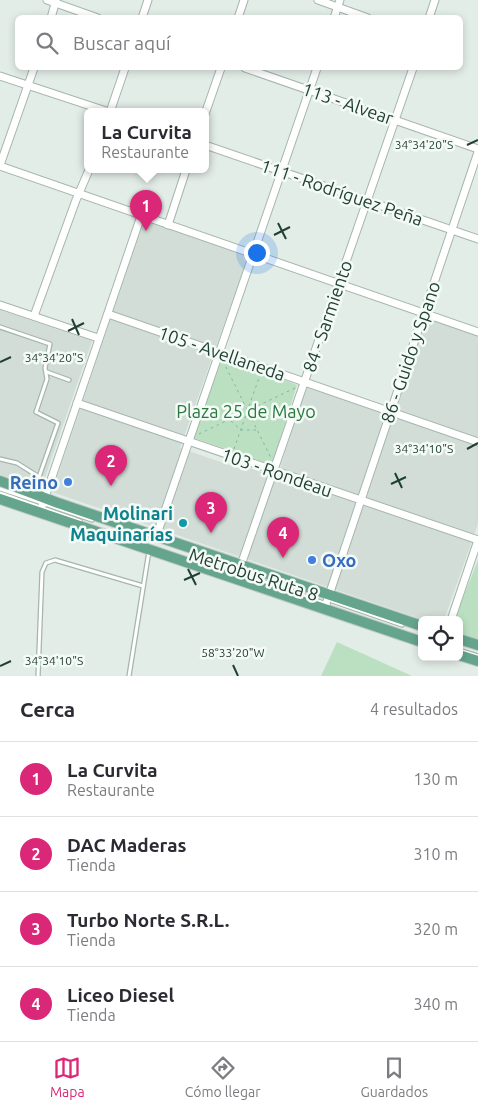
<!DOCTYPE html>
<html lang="es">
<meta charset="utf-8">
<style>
body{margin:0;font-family:Ubuntu,sans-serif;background:#f7f7f7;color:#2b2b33}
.controls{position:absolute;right:15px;bottom:15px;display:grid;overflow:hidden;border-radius:8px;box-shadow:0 2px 8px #0003}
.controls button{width:45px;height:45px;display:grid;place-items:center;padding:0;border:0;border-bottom:1px solid #e1e1e2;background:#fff;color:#2b2b33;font:25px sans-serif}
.you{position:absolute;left:256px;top:252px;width:18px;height:18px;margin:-12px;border:4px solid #fff;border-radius:50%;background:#1a73e8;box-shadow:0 0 0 8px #1a73e833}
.badge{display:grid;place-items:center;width:32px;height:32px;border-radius:50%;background:#db2777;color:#fff;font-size:16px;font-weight:700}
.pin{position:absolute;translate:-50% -41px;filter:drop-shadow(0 1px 2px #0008)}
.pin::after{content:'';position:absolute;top:26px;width:18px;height:15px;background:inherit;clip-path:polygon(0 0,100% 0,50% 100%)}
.popup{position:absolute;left:84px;top:108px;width:125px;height:65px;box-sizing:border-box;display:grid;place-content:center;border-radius:8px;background:#fff;filter:drop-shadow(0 1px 4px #0005);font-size:16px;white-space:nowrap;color:#7c7c81}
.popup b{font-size:19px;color:#2b2b33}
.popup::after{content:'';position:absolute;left:50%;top:100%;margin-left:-10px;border:10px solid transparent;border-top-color:#fff}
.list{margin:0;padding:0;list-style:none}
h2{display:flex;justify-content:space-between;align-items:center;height:65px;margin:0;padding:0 20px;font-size:21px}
h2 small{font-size:16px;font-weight:400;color:#7c7c81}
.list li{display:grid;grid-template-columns:32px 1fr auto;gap:15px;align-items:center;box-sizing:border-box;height:75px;padding:0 20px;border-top:1px solid #e1e1e2}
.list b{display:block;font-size:19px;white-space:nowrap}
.list p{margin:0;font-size:16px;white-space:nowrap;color:#7c7c81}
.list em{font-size:16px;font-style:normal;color:#7c7c81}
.icon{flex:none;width:28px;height:28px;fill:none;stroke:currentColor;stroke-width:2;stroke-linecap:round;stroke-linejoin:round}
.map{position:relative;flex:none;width:478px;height:676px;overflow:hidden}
.search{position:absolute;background:#fff;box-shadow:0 2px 8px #0003;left:15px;right:15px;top:15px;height:55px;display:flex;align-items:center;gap:12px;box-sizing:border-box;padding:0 18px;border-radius:8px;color:#7c7c81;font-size:19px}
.sheet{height:365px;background:#fff}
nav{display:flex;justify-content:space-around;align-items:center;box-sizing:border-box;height:70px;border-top:1px solid #e1e1e2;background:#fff;font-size:14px;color:#7c7c81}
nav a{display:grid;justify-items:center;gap:2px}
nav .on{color:#db2777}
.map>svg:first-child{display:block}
</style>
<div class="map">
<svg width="478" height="676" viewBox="0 0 478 676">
<rect width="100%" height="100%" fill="#e3ede8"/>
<!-- built -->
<g fill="#d1ddd6">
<path d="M147 222 249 254 180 448 247 471 248 467 264 473 265 477 276 481 306 386 392 417 427 316 478 336V524L444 620H424L52 492 143 224Z"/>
<path d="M0 310 92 341 41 489 0 475Z"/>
</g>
<!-- green -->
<g fill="#bbe0c1">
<path d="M222 356 297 385 272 465 194 438Z"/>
<path d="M478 560V640L459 635V620H454Z"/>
<path d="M337 642 412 676H321Z"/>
</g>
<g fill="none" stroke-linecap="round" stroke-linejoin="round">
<defs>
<g id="lane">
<path d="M0 327 50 344 45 368 47 379 36 412 58 423 39 477 17 463 0 459"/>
<path d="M47 372 69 380"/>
<path d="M0 489 92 520"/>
<path d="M0 493 80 521"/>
<path d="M249 578 273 584 326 604"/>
<path d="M332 601 402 625"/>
<path d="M459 650 478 656"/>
<path d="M38 676 42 572 46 563 55 560 143 586"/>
<path d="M129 676 149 551"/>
</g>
<g id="street">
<path d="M47 0 98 18"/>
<path d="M318 0 368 18"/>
<path d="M51 18 56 0"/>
<path d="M142 18 148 0"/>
<path d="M238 18 244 0"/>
<path d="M334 18 340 0"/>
<path d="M429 18 435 0"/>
<path d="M245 68 478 149"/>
<path d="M0 76 109 112"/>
<path d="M110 112 125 68"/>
<path d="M205 114 221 68"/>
<path d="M205 145 478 239"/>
<path d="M0 165 34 68"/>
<path d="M0 166 478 332"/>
<path d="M168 225 186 170"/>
<path d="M0 305 98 338"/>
<path d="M108 314 478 442"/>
<path d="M34 316 76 200 89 170"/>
<path d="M77 403 478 540"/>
<path d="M40 512 141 216"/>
<path d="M156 537 317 68"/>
<path d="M241 565 413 68"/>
<path d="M324 610 478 152"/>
<path d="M451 620 478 540"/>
</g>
<g id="primary">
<path d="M0 481 58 503 422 626"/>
<path d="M0 499 422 642"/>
<path d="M459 639 478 645"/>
<path d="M459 655 478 661"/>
</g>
</defs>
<!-- lane casing -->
<use href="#lane" stroke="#a5b6ae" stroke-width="5.5"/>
<!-- street casing -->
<use href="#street" stroke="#a5b6ae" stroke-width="9"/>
<!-- primary casing -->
<use href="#primary" stroke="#c1cac6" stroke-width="12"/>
<!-- path -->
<g stroke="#82b39e" stroke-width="1" stroke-dasharray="2.5 4" stroke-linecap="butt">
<path d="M223 361 271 458"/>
<path d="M231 421 241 430H256"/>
<path d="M199 434 297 387"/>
<path d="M234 449 260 375"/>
</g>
<!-- lane -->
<use href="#lane" stroke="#fff" stroke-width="3"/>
<!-- street -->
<use href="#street" stroke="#fff" stroke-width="7"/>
<!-- primary -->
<use href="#primary" stroke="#65a58e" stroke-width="10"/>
</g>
<!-- ticks -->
<path fill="none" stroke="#214034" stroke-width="2" d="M467 145 478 140M278 223 286 239M274 235 290 227M72 319 79 335M68 331 84 323M0 362 11 357M467 449 478 443M395 473 402 488M391 484 406 477M188 569 196 585M184 580 200 573M233 665 238 676M0 666 11 661"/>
<!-- markers -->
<g fill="#3f7fe0" stroke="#f4faf6" stroke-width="2">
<circle cx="68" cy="482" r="5"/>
<circle cx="312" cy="560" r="5"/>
</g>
<circle fill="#0f9aa8" stroke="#f4faf6" stroke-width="2" cx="183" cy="523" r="5"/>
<g text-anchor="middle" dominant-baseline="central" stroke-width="5" stroke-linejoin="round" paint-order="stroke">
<!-- street labels -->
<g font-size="18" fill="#214034" stroke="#f4faf6">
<text transform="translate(348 103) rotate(19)">113 - Alvear</text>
<text transform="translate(342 192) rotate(19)">111 - Rodríguez Peña</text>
<text transform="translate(327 316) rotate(-71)">84 - Sarmiento</text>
<text transform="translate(410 352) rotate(-71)">86 - Guido y Spano</text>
<text transform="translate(222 353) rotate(19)">105 - Avellaneda</text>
<text transform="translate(277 472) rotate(19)">103 - Rondeau</text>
<text transform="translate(254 574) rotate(18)">Metrobus Ruta 8</text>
</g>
<!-- park labels -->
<g font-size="18" fill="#297940" stroke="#f4faf6">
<text x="246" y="411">Plaza 25 de Mayo</text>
</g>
<!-- shop labels -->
<g font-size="18" font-weight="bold" fill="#366cbe" stroke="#f4faf6" text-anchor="end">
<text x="58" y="482">Reino</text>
<text x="322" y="560" text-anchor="start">Oxo</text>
</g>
<!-- culture labels -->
<g font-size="18" font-weight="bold" fill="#0d838f" stroke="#f4faf6" text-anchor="end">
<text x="173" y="513">Molinari<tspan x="173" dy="21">Maquinarías</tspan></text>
</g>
</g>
<g font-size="12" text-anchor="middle" fill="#214034" stroke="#f4faf6" stroke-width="5" stroke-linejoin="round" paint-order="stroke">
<text x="424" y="149">34°34'20"S</text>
<text x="54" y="362">34°34'20"S</text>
<text x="424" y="453">34°34'10"S</text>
<text x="233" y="657">58°33'20"W</text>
<text x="54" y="665">34°34'10"S</text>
</g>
</svg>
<div class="controls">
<button><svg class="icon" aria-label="locate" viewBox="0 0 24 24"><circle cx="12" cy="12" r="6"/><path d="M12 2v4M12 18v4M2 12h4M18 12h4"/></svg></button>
</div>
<div class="you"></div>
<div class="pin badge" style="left:146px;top:231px">1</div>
<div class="popup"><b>La Curvita</b>Restaurante</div>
<div class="pin badge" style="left:111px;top:486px">2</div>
<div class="pin badge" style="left:211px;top:533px">3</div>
<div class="pin badge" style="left:283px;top:558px">4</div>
<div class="search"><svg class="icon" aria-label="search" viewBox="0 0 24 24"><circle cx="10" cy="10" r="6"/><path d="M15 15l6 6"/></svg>Buscar aquí</div>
</div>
<section class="sheet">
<h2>Cerca<small>4 resultados</small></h2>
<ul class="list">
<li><span class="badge">1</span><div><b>La Curvita</b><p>Restaurante</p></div><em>130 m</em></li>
<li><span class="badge">2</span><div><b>DAC Maderas</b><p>Tienda</p></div><em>310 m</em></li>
<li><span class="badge">3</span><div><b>Turbo Norte S.R.L.</b><p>Tienda</p></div><em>320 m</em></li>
<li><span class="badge">4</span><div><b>Liceo Diesel</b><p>Tienda</p></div><em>340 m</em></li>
</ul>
</section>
<nav>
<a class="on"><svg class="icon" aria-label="map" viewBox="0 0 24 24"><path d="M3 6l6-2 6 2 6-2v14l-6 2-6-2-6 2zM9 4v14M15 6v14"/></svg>Mapa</a>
<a><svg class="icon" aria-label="directions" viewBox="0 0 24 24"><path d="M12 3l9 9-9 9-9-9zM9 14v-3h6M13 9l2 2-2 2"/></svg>Cómo llegar</a>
<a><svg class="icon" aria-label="saved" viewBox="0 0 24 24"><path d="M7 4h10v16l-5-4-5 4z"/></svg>Guardados</a>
</nav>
